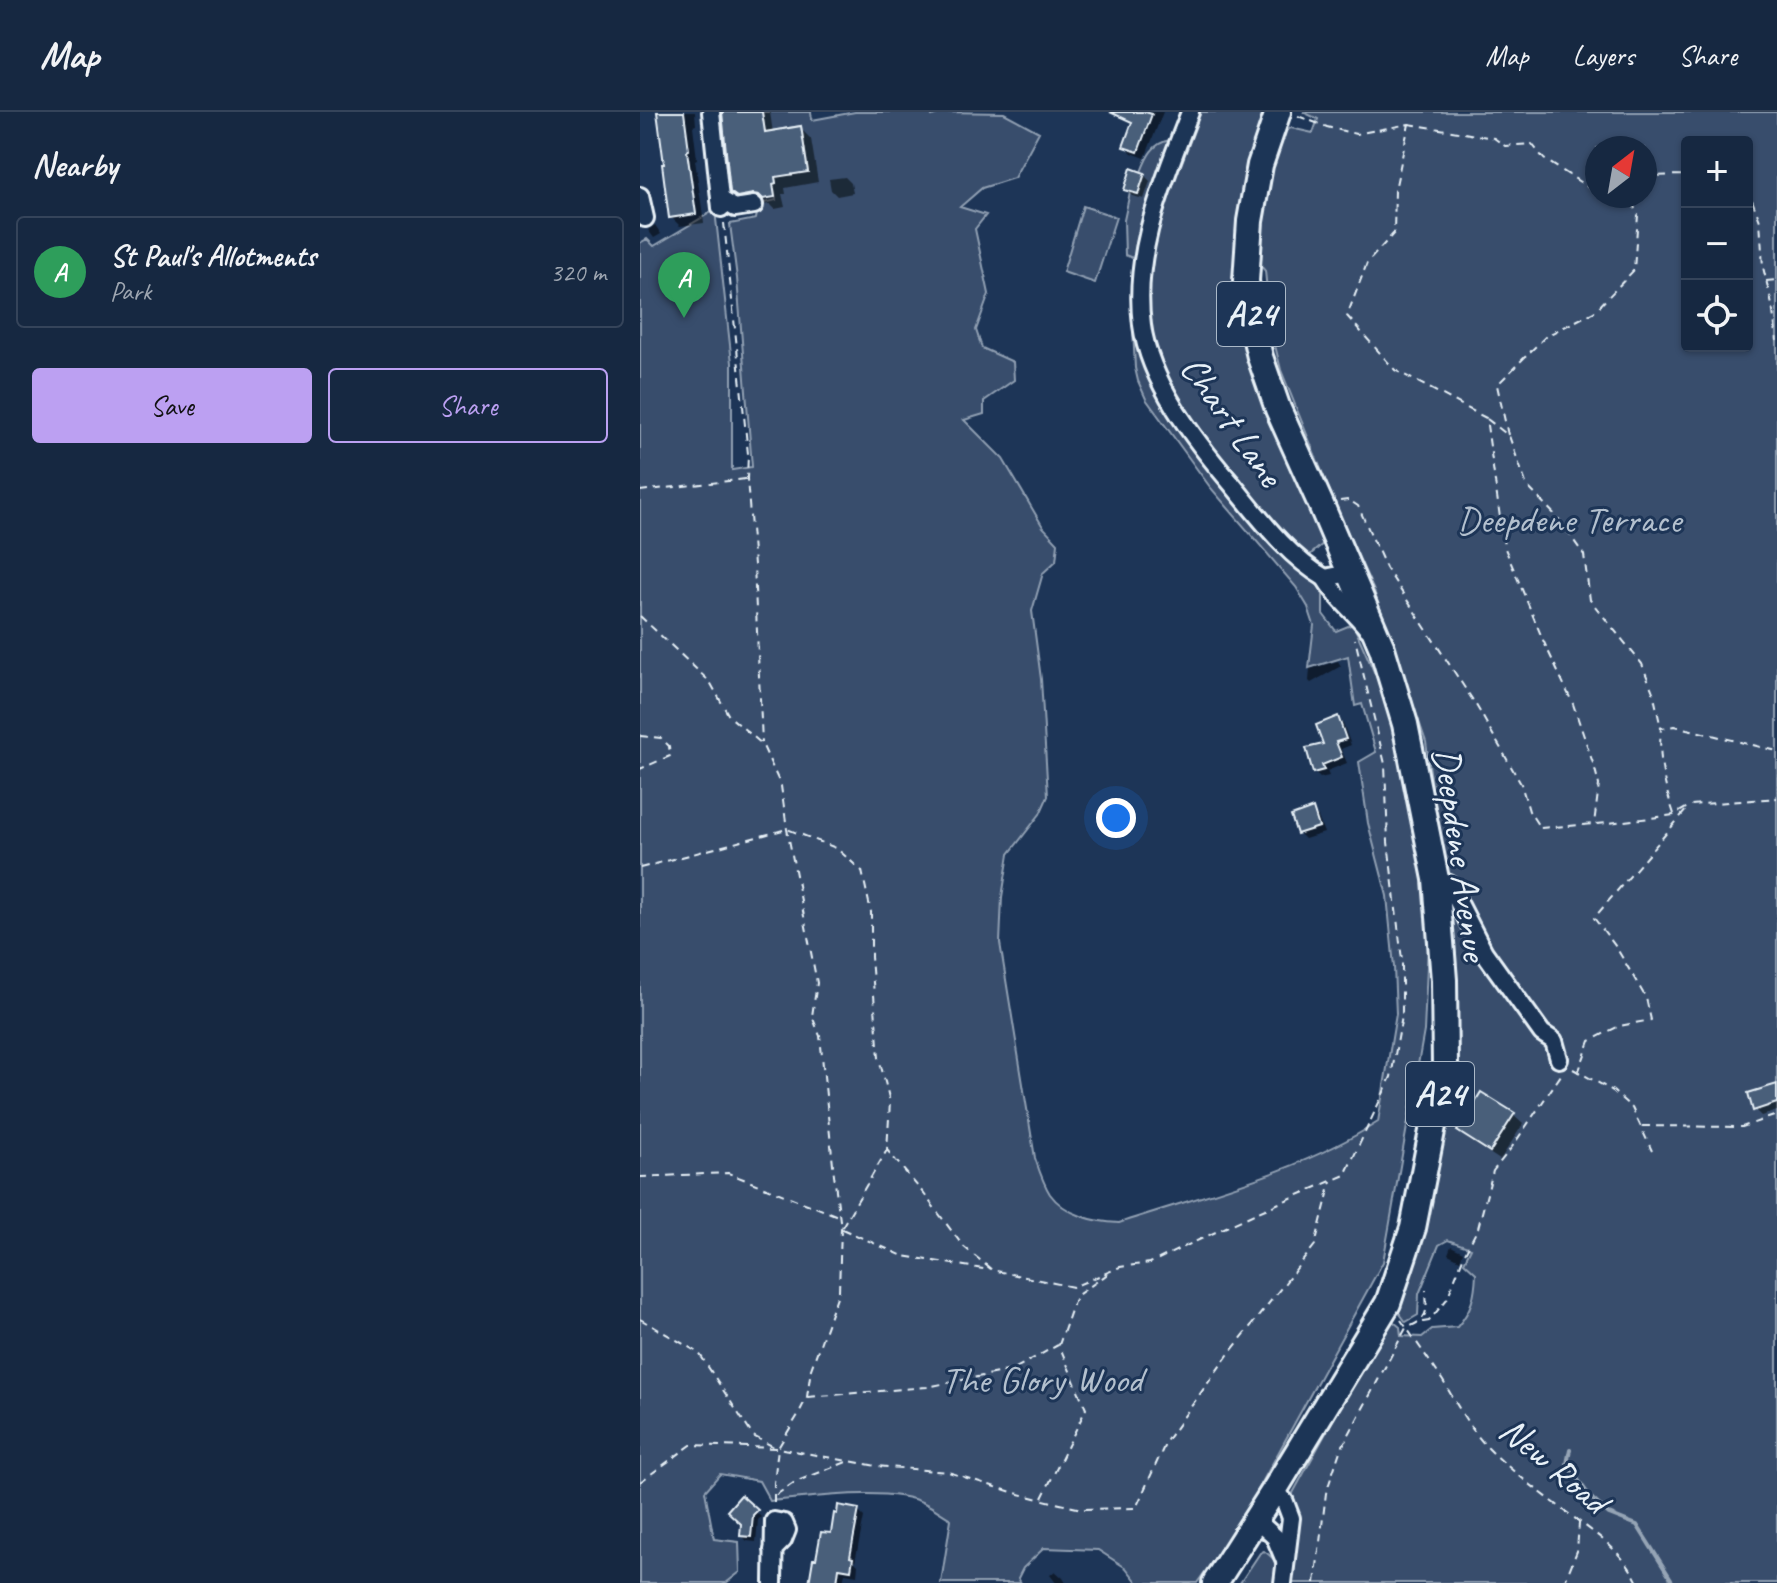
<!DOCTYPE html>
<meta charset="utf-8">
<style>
body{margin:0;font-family:Caveat,sans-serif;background:#1f3048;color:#f1f3f6}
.controls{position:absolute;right:24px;top:24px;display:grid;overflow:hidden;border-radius:8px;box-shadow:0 2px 6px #0004}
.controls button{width:72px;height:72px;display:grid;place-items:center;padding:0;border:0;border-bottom:2px solid #35445a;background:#162841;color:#f1f3f6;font:40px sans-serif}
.compass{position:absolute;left:945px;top:24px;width:72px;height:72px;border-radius:50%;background:#162841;box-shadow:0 2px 6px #0004;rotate:31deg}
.you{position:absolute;left:476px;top:706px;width:28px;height:28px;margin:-20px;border:6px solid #fff;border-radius:50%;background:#1a73e8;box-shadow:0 0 0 12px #1a73e833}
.badge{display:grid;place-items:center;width:52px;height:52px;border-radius:50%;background:#bca0f2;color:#fff;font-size:26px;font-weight:700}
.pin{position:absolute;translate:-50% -66px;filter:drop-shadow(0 2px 4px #0008)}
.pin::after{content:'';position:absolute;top:42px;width:28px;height:24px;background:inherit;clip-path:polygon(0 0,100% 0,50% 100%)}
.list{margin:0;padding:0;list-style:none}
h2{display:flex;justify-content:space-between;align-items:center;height:104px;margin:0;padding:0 32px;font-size:34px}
h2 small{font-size:26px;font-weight:400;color:#9ea6b1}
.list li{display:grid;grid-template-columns:52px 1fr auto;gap:24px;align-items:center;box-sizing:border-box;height:112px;margin:0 16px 16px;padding:0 16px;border:2px solid #35445a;border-radius:8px}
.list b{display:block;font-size:30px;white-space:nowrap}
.list p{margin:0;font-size:26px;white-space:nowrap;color:#9ea6b1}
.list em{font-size:26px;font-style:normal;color:#9ea6b1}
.actions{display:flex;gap:16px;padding:24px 32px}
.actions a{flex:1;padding:18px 0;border:2px solid #bca0f2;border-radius:8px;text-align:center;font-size:28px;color:#bca0f2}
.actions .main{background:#bca0f2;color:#111}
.icon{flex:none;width:44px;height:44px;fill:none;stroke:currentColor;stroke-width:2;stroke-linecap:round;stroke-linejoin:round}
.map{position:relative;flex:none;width:1137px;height:1471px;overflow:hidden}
header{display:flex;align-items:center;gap:48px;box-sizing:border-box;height:112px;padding:0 40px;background:#162841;border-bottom:2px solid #35445a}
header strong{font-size:38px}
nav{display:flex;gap:44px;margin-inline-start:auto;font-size:28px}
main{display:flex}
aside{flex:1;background:#162841}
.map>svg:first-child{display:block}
</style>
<header>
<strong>Map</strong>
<nav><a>Map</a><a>Layers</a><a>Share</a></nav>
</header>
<main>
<aside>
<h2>Nearby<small></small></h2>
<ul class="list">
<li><span class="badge" style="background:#2e9e5b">A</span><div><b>St Paul's Allotments</b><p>Park</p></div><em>320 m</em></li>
</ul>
<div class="actions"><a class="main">Save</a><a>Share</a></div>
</aside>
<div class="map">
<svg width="1137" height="1471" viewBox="0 0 1137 1471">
<rect width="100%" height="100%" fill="#1d3557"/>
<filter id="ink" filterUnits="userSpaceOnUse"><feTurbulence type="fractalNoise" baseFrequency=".0125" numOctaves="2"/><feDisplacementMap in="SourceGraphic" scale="16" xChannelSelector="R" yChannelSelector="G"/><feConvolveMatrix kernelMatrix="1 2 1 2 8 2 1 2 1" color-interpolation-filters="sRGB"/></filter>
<g filter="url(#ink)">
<!-- green -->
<g fill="#374d6c" stroke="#909fb2" stroke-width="2" fill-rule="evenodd">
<path d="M122 0H171L172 8 215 0H290L292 4 303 0 364 1 399 20 374 66 342 76 320 95 346 103 335 117 349 182 336 218 342 236 373 250 374 268 344 289V302L324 308 363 347 403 415 418 431 416 449 403 461 392 499 401 567 408 684 400 702 369 742 362 785 360 831 395 1046C399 1058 403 1071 410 1082 425 1103 455 1110 479 1111 567 1082 660 1060 738 1010L756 902 754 855 747 784 728 711 719 650 736 640 722 592 715 594 708 544 669 556 674 513 668 495 656 475 570 375 506 287 498 269 495 256 491 177 495 147 485 143 484 108 490 80 499 82 505 61 501 60C507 44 513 31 530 28L524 47 541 53 561 0H627L599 159 684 431 670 443 660 456 683 477V502L696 519 713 512 747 589 773 676 790 789 784 919 743 1150 602 1407 557 1471H498L486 1456 458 1438 404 1436 383 1456 378 1466 381 1471H301L311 1407C302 1402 293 1395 284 1391 249 1374 170 1386 130 1389L119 1369 80 1362 65 1379 74 1427 99 1430 100 1460 86 1471H0V131L7 127 14 134 75 98 92 251V358L112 355 97 166 90 112 116 107 118 96 124 91 136 88 133 72 136 71 133 54 151 63 168 59 161 14 125 20Z"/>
<path d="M663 0H1137V1471H650L654 1406 653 1381 749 1206 760 1215 761 1224 782 1225 792 1217 817 1215C832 1198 835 1183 836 1161L824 1150 831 1136 808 1128 799 1133 779 1182 778 1203 766 1210 752 1191 799 1013 805 771 786 630 734 479 697 397 641 258 631 217 625 159 617 149 623 84 642 20 651 16 673 21 678 7ZM1047 30H1107V234H1047ZM957 36H1005V84H957Z"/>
<path d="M443 94 476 105 455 171 423 160Z"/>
<path d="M624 1439C637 1448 640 1455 638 1471H600L620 1441Z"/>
</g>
<!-- shadow -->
<g fill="#0007">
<path d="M19 0H55L56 13 53 14 57 47 55 48 64 111 40 114 31 105 27 53Z"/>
<path d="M84 0H130L133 21 160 16 171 27 178 70 145 76 146 82H142L145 95 135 97 130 92 110 94 104 91 92 80Z"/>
<path d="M486 0H523L505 46 492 41 485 34 493 13 484 5Z"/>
<path d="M504 63 510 69 504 87 492 84 486 78Z"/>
<path d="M205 65 211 71 213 81 197 84 191 78 189 67Z"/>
<path d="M15 113 21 122 14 126 8 118Z"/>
<path d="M698 549 701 554 671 571 669 569 670 557Z"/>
<path d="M697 606 703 612 711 633 701 637 707 651 687 659 689 664 680 666 674 660Z"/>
<path d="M672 699 678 705 684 721 665 727 659 721Z"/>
<path d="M1137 975V999L1121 1004 1115 998Z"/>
<path d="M873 1003 883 1012 860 1048 829 1028 819 1019Z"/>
<path d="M811 1134 823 1140 820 1148 808 1142Z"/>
<path d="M101 1386 121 1405 118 1408 116 1430 107 1429 102 1424Z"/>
<path d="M218 1399 224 1405 215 1450 218 1453 217 1463 205 1461 203 1471H171L193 1423Z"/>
<path d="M415 1459 423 1466 426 1471H416L410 1463Z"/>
</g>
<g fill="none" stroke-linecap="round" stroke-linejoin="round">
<!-- stream -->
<path stroke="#95a4b5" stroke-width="4" d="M930 1337 927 1352 950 1385 969 1402 997 1413 1031 1467 1032 1471"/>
</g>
<!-- building -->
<g fill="#495e7a" stroke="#e8f1f8" stroke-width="2">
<path d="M17 0H44L49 38 47 39 56 102 29 106 22 52H24Z"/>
<path d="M82 0H122L125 20 161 14 168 60 135 65 136 71 133 72 135 85 123 87 119 83 113 82 97 85 90 80Z"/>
<path d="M470 0H505L512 2 498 40 483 35 492 10Z"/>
<path d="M491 56 505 61 498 82 484 78Z"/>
<path d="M698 604 706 627 696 630 702 645 682 653 684 658 673 661 666 636 683 632 676 613Z"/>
<path d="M673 696 679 715 657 722 651 704Z"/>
<path d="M1137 972V991L1113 999 1108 981Z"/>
<path d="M841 980 875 1001 850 1040 817 1019Z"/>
<path d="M101 1383 118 1398 113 1403 111 1425 100 1424 101 1412 87 1399Z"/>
<path d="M198 1393 219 1397 210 1445 213 1446 211 1458 199 1456 197 1471H169L173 1447H176L181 1420 191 1421 194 1401 197 1402Z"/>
</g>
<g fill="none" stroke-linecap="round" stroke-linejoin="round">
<defs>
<g id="minor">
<path d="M71 0 81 96"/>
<path d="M550 0C525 67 492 139 502 213 509 269 555 329 591 371 619 405 647 444 685 466L709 461"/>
<path d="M0 84 5 106"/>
<path d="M80 87 95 96 114 93"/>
<path d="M685 466C695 485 714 499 727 516"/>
<path d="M796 767 809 772 844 840 902 921 914 929 919 947"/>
<path d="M635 1377 645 1390 651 1406 643 1471"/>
<path d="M616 1408 635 1425 645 1449"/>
<path d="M133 1471 134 1409 144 1411 147 1418 143 1428 133 1438"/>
</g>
<path id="highway" d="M575 1471 635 1377 748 1191 773 1116 805 953 804 868 796 767 765 612 742 536 682 395 638 297 620 245 613 215 606 169 610 109 620 53 638 0"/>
</defs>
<!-- minor casing -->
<use href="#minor" stroke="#e8f1f8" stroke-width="22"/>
<!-- highway casing -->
<use href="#highway" stroke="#e8f1f8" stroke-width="30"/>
<!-- path -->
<g stroke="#e8f1f8" stroke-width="2" stroke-dasharray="8 6" stroke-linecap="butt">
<path d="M658 4 687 15 716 22 769 12 755 78 754 121 727 151 707 204 755 258 846 306 864 434 903 528 933 592 955 657 959 673 954 712"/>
<path d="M769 12 854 26 865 34 892 32 904 47 957 81"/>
<path d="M1005 64 1047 63"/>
<path d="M1107 75 1120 109 1123 155 1132 193 1137 229"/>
<path d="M84 111 108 342 107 367 114 453 122 631"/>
<path d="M1126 169 1137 168"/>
<path d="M847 307 869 324 887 374 918 406 944 443 950 488 1002 552 1013 580 1021 616"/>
<path d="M868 323 857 273 906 224 954 200 994 158 998 103 989 84"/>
<path d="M0 379 106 367"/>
<path d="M700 389 709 388 718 394 746 456 836 593 881 672 889 699 900 716 969 711 1034 703 1051 693 1137 686"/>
<path d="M0 504 70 570 89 604 122 632 141 674 147 717 177 871 172 904 180 924 194 1063 201 1116 199 1179 171 1257 167 1285 158 1303 138 1336 134 1371V1392"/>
<path d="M0 624 21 626 29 634 30 644 0 657"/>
<path d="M1034 702C1024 673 1018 646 1021 616L1035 614 1137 639"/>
<path d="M0 756 147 717 196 736 222 759 231 800V845L239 946 250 990 247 1038 284 1082 323 1134 352 1158 433 1175 480 1155 510 1151 616 1101 705 1063 751 965 762 904V848L748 730 745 652 715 527"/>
<path d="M933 957 973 979 992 996 1012 1039"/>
<path d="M938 961 950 929 979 914 1011 908 1006 886 976 835 954 806 1047 697"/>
<path d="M1002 1014 1102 1015 1134 1004"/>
<path d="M0 1065 88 1061 198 1104"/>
<path d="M202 1115 247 1038"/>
<path d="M202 1117 263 1144 349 1158"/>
<path d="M0 1207 59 1241 113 1324 136 1336"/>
<path d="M761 1208C775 1228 789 1248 803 1269 818 1294 831 1320 852 1340 876 1363 903 1382 929 1402 956 1422 984 1440 998 1471"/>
<path d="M783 1210 789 1209 807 1187 824 1143 838 1116 853 1059 872 1035 921 963"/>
<path d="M168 1285 287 1275 372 1258 418 1233"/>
<path d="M0 1370 51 1333 138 1336 208 1349"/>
<path d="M136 1383 155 1370 209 1349 236 1354 308 1360 375 1381 441 1397 496 1396 527 1328 588 1243 675 1133 691 1070"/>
<path d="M402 1386 446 1297 419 1233 436 1184 472 1159"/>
<path d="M675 1471 686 1381 700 1339 766 1216C789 1207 787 1201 786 1178"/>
<path d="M924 1471 937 1439 939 1411"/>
</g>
<!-- minor -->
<use href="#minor" stroke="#1d3557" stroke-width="16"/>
<!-- highway -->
<use href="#highway" stroke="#1d3557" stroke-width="24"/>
</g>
</g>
<g text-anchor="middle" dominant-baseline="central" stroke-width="6" stroke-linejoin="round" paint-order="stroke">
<!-- shield labels -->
<g fill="#1d3557" stroke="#abb9c8" stroke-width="2">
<rect x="577" y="170" width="68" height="64" rx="6"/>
<rect x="766" y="950" width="68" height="64" rx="6"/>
</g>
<g font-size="36" font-weight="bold" fill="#e8f1f8">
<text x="611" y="202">A24</text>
<text x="800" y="982">A24</text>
</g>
<!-- street labels -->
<g font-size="38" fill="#e8f1f8" stroke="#1d3557">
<text transform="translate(592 309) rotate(55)">Chart Lane</text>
<text transform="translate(821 742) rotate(82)">Deepdene Avenue</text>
<text transform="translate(914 1353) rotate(40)">New Road</text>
</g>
<!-- park labels -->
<g font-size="38" fill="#b3c0ce" stroke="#1d3557">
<text x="929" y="407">Deepdene Terrace</text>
<text x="402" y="1267">The Glory Wood</text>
</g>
</g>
</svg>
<div class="controls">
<button>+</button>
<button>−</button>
<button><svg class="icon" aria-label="locate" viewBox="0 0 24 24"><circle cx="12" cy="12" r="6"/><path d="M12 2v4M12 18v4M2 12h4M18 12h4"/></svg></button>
</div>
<svg class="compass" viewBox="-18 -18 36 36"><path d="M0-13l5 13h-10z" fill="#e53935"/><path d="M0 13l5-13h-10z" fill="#9ea6b1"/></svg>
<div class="you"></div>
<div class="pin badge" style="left:44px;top:206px;background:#2e9e5b">A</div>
</div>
</main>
